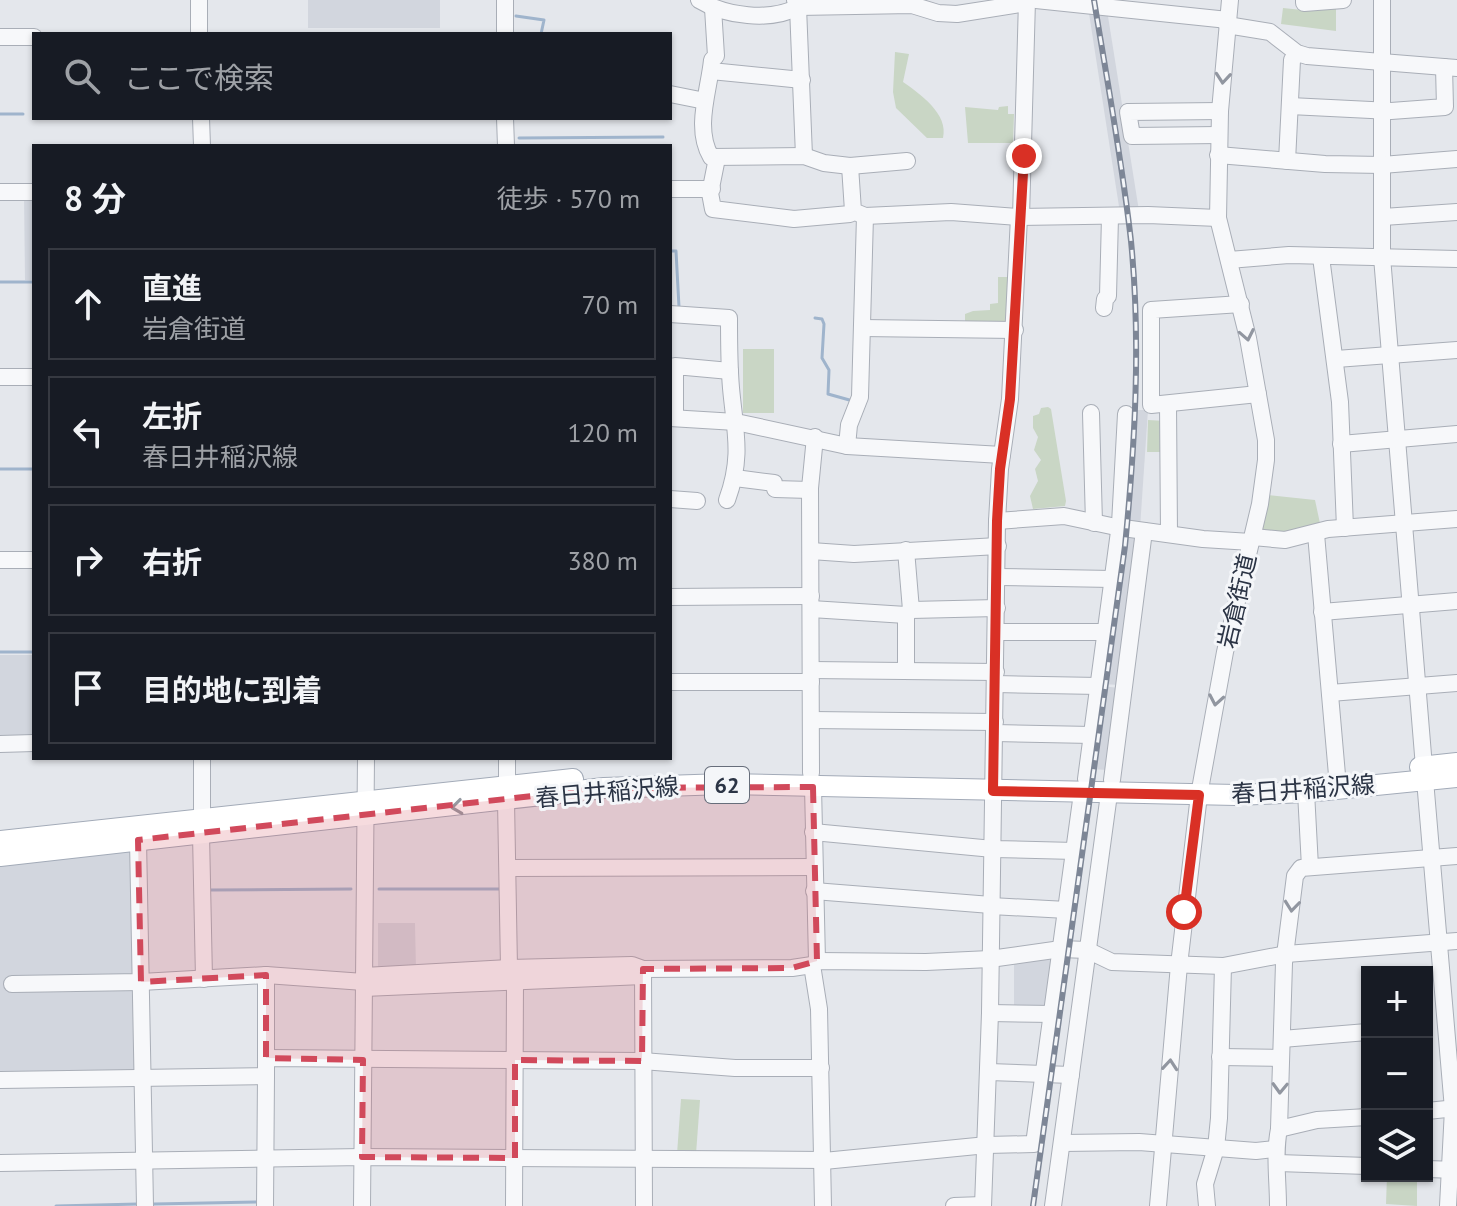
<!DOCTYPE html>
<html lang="ja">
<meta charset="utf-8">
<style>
body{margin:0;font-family:"PT Sans","Noto Sans JP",sans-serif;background:#20242c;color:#f1f3f6}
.controls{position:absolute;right:24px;bottom:24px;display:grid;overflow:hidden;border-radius:0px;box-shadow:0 2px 6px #0004}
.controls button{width:72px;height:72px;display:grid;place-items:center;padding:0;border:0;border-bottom:2px solid #363941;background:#171b24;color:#f1f3f6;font:40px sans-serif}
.stop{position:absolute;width:24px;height:24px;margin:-18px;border:6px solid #d93025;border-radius:50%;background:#fff}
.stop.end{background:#d93025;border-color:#fff;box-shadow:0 2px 8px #0008}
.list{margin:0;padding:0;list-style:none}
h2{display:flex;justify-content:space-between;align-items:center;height:104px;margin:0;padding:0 32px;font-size:34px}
h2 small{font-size:26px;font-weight:400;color:#9ea1a6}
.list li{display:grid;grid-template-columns:52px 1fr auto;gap:24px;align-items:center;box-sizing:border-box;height:112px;margin:0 16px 16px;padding:0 16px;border:2px solid #363941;border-radius:0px}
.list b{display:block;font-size:30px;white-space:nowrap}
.list p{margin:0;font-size:26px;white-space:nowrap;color:#9ea1a6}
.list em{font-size:26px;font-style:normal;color:#9ea1a6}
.icon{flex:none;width:44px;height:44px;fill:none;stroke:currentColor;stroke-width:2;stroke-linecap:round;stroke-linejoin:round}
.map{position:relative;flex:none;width:1457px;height:1206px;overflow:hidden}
.search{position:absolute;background:#171b24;box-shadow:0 2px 6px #0004;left:32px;top:32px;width:640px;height:88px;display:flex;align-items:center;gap:20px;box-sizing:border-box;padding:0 28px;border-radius:0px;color:#9ea1a6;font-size:30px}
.panel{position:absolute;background:#171b24;box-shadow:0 2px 6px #0004;left:32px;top:144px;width:640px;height:616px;border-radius:0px}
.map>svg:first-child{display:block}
</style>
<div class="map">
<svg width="1457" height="1206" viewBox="0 0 1457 1206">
<rect width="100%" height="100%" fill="#e4e7ec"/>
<!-- built -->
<g fill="#d2d6de">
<rect x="308" y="0" width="132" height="28"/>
<path d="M1088 7 1107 10 1139 211 1120 213Z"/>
<path d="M24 196H34V280H25Z"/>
<path d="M1130 410H1148L1140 528 1122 525Z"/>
<path d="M1121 531 1140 534 1120 685 1101 684Z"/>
<rect x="0" y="655" width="34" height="82"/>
<path d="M1101 686 1120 688 1108 770 1090 769Z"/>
<path d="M133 851 136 1069 133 1073 0 1075V866Z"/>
<path d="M378 923H415L416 970 378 972Z"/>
<path d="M1058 957 1051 1010 1014 1009V962Z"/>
</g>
<!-- green -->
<g fill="#c9d6c5">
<path d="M1283 8 1302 10 1336 8V31L1281 24Z"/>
<path d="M895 52 909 54 903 82C920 94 949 114 943 138H927L896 108 893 92Z"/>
<path d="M1008 106V114H1014L1013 143H968L965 107 998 110 999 107Z"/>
<path d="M998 277H1008L1005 327 965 326V314L973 311 990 310V304L998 303Z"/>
<rect x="743" y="349" width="31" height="64"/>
<path d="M1048 407 1051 409 1066 501 1065 506 1033 509 1030 496 1038 481 1035 469 1041 460 1034 450 1038 437 1033 428V416L1039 414 1041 408Z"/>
<path d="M1148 420 1165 421V452H1147Z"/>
<path d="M1267 495 1315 500 1321 528 1285 536 1261 534Z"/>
<path d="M681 1099 700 1100 696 1154H677Z"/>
<path d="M1387 1176H1417V1206L1386 1204Z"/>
</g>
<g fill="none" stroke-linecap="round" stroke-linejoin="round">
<!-- stream -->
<g stroke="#9fb4cc" stroke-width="3">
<path d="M516 16 544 20 541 34"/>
<path d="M0 114H23"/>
<path d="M519 138 663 137"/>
<path d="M670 251H676L679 307"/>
<path d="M0 282H34"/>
<path d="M815 318 822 319 824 324 822 358 829 370 828 394 853 401"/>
<path d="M0 469H34"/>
<path d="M0 652H34"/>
<path d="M379 889H503"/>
<path d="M211 890 351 889"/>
<path d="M154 1204 260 1202"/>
<path d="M56 1206 138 1204"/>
</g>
<defs>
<g id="minor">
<path d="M199 0V34"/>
<path d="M505 0V34"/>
<path d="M699 0C725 16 770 22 798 7L912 5 938 13 957 14 1027 3"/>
<path d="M795 0 798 7 804 156"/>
<path d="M1036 0 1228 20"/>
<path d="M1304 0V3L1343 0"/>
<path d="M1382 0V257L1424 767"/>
<path d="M713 8 716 56 712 60C709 91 694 128 711 157L804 156 824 163 850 166 907 161"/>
<path d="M1227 25 1270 32 1297 53 1307 56 1457 68"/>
<path d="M0 37H34"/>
<path d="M711 71 802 80"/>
<path d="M670 94 705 101"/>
<path d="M1290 106 1391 111 1445 107 1444 67"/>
<path d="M201 118 202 146"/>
<path d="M505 118 506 146"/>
<path d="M1219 135 1132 136 1128 112 1220 111"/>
<path d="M1218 155 1325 164 1382 165 1457 159"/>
<path d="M717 158 710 193 713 209 794 219 850 214 853 211"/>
<path d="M1287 161 1292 60 1297 53"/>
<path d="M850 166 853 211 865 216 951 212 1019 217 1148 215 1218 218"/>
<path d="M670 189H712"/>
<path d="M0 192H34"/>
<path d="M1021 217 1027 0"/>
<path d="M1383 217 1457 212"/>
<path d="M1321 257 1340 402 1345 528"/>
<path d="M1229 260 1289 255 1457 259"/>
<path d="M1241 304 1151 310V405L1258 394"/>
<path d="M1104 308 1105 299 1108 296 1110 217"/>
<path d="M670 314 729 318C729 341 729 365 731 388 735 432 743 456 727 500"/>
<path d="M862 328 1015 330"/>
<path d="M1336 359 1457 350"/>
<path d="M0 377H34"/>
<path d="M1168 404 1169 534"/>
<path d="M1091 413 1094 523"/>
<path d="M670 418 736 422 847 446 1002 455"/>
<path d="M675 418V366L730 371"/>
<path d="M1341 444 1457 434"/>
<path d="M847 446 849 425 860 397 865 216"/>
<path d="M735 478 774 483 775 489 810 490"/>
<path d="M670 499 697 501"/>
<path d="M997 521 1064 516 1116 527 1203 539 1251 542"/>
<path d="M1316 534 1337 775"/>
<path d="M1253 537 1285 540 1328 529 1457 519"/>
<path d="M906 550 911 610"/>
<path d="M811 551 854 554 998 546"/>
<path d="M0 560H34"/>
<path d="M998 577 1112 579"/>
<path d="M670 597 811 596"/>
<path d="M811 609 906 615 911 610 997 608"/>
<path d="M1322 612 1457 601"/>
<path d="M997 632H1105"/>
<path d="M811 670 996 672"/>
<path d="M906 670V615"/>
<path d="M670 682H811"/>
<path d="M996 684 1099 686"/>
<path d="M1330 693 1457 683"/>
<path d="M811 720 995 722"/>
<path d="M995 733 1092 735"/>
<path d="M0 744 34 743"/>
<path d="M811 773 810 488 815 437"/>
<path d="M1086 779 1120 524 1126 414"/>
<path d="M1112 780 1144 531"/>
<path d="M1425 780 1453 1109 1448 1206"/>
<path d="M507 785V758"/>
<path d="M813 787 817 961"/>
<path d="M1306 792 1310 867"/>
<path d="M506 801 509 968"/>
<path d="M202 819V758"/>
<path d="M813 832 993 849 1075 851"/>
<path d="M201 834 204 979"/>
<path d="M138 840 145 1206"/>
<path d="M508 868 814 867"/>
<path d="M814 891 991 905"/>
<path d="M991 906 1067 910"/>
<path d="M812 965 819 1009 823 1206"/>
<path d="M643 969 644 1206"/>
<path d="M266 975V1058"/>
<path d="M364 976 509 968 632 965 643 969 792 968 812 965 817 961 926 962 990 959 1061 949 1087 950 1112 962 1223 966 1286 954 1457 941"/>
<path d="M12 984 141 982 266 975 364 982"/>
<path d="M364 988 643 976"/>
<path d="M990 1013 1053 1014"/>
<path d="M1282 1039 1367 1032"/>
<path d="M1220 1057 1281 1058"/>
<path d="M989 1072 1071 1075"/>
<path d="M0 1080 266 1076V1058L642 1061 735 1068H821"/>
<path d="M1427 1111 1457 1108"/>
<path d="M1279 1129 1317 1120 1367 1117"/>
<path d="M1062 1143 1139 1142 1256 1151 1274 1149"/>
<path d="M824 1161 987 1145 1034 1144 1082 793"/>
<path d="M0 1163 362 1157 824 1160"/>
<path d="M1278 1163 1367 1166"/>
<path d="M1427 1169 1457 1170"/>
<path d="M265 1206 266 1076"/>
<path d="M362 1206 366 758"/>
<path d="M514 1206 515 981"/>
<path d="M954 1206 983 1205"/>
<path d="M983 1206 990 1013 997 521 1000 469 1010 399 1019 217"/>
<path d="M1053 1206 1109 794"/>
<path d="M1158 1206 1179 965 1199 795 1225 652 1260 504 1266 460V440L1248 338 1218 218 1220 111 1230 0"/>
<path d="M1207 1206 1205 1184 1216 1148 1219 1118 1223 966"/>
<path d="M1278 1206C1278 1180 1274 1154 1279 1129L1284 963 1295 876 1301 868 1457 856"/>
</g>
<g id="major">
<path d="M1420 767 1457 763"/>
<path d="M0 841 573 779"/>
<path d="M0 856 604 788 725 784 1236 795 1306 792 1457 777"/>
</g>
</defs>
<!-- minor casing -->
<use href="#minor" stroke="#a9aeb7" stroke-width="18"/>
<!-- major casing -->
<use href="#major" stroke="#a3abb8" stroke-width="22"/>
<!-- minor -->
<use href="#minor" stroke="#f7f8fa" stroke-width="16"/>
<!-- major -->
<use href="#major" stroke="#fff" stroke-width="20"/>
<defs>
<path id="rail" d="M1033 1206 1125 546C1135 444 1141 343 1131 241 1122 161 1107 80 1094 0"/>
</defs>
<!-- rail casing -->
<use href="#rail" stroke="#7d8696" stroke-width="6"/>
<!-- rail -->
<use href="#rail" stroke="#f4f6f9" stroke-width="3" stroke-dasharray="9" stroke-linecap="butt"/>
</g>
<!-- one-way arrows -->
<defs><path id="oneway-chevron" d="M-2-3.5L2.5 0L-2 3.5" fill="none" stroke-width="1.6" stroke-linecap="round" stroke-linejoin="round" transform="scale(2)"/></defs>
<g stroke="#9196a0">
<use href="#oneway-chevron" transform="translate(1223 78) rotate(95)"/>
<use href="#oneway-chevron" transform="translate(1247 335) rotate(79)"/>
<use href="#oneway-chevron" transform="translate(1216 700) rotate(100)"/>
<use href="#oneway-chevron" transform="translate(1292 906) rotate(96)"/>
<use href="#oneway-chevron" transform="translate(1170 1065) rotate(-85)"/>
<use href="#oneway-chevron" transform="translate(1280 1088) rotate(92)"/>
</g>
<use stroke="#959aa2" href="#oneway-chevron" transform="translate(457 807) rotate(173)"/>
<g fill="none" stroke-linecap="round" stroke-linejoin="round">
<!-- route -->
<path stroke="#d93025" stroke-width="10" d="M1024 156 1010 399 1000 469 997 521 993 791 1199 795 1184 912"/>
</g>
<!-- marked area -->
<path fill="#d1495b" fill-opacity="0.2" stroke="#d1495b" stroke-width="6" stroke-dasharray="16 10" stroke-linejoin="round" d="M813 787 817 961 792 968 643 969 642 1061 515 1060V1158L362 1157 363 1060 266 1058V975L141 982 138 840 604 788Z"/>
<g text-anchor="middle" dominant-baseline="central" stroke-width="6" stroke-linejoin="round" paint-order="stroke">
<!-- shield labels -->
<rect fill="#f4f6f9" stroke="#676e7b" stroke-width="2" x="705" y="767" width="44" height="36" rx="6"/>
<g font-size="22" font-weight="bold" fill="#2b3445">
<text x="727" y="785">62</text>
</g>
<!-- street labels -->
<g font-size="24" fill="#2b3445" stroke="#f4f6f9">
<text transform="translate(1237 601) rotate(-77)">岩倉街道</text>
<text transform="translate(1303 789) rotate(-4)">春日井稲沢線</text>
<text transform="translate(607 792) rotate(-5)">春日井稲沢線</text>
</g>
</g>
</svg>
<div class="controls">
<button>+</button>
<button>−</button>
<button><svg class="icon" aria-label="layers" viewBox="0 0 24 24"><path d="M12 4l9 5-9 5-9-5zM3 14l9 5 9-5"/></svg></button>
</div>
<div class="stop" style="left:1184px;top:912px"></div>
<div class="stop end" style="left:1024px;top:156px"></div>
<div class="search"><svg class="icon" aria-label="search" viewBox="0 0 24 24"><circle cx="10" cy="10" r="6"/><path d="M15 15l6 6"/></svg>ここで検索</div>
<section class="panel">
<h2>8 分<small>徒歩 · 570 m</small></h2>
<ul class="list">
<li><svg class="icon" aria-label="ahead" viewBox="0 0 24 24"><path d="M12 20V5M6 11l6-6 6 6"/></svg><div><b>直進</b><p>岩倉街道</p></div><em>70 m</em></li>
<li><svg class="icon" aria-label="left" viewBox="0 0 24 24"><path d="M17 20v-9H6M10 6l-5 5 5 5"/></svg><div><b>左折</b><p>春日井稲沢線</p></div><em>120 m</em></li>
<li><svg class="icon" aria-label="right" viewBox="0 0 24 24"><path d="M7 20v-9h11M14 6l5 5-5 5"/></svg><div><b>右折</b></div><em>380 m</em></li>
<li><svg class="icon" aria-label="arrive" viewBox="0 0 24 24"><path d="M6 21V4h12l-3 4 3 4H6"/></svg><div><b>目的地に到着</b></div></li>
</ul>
</section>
</div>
